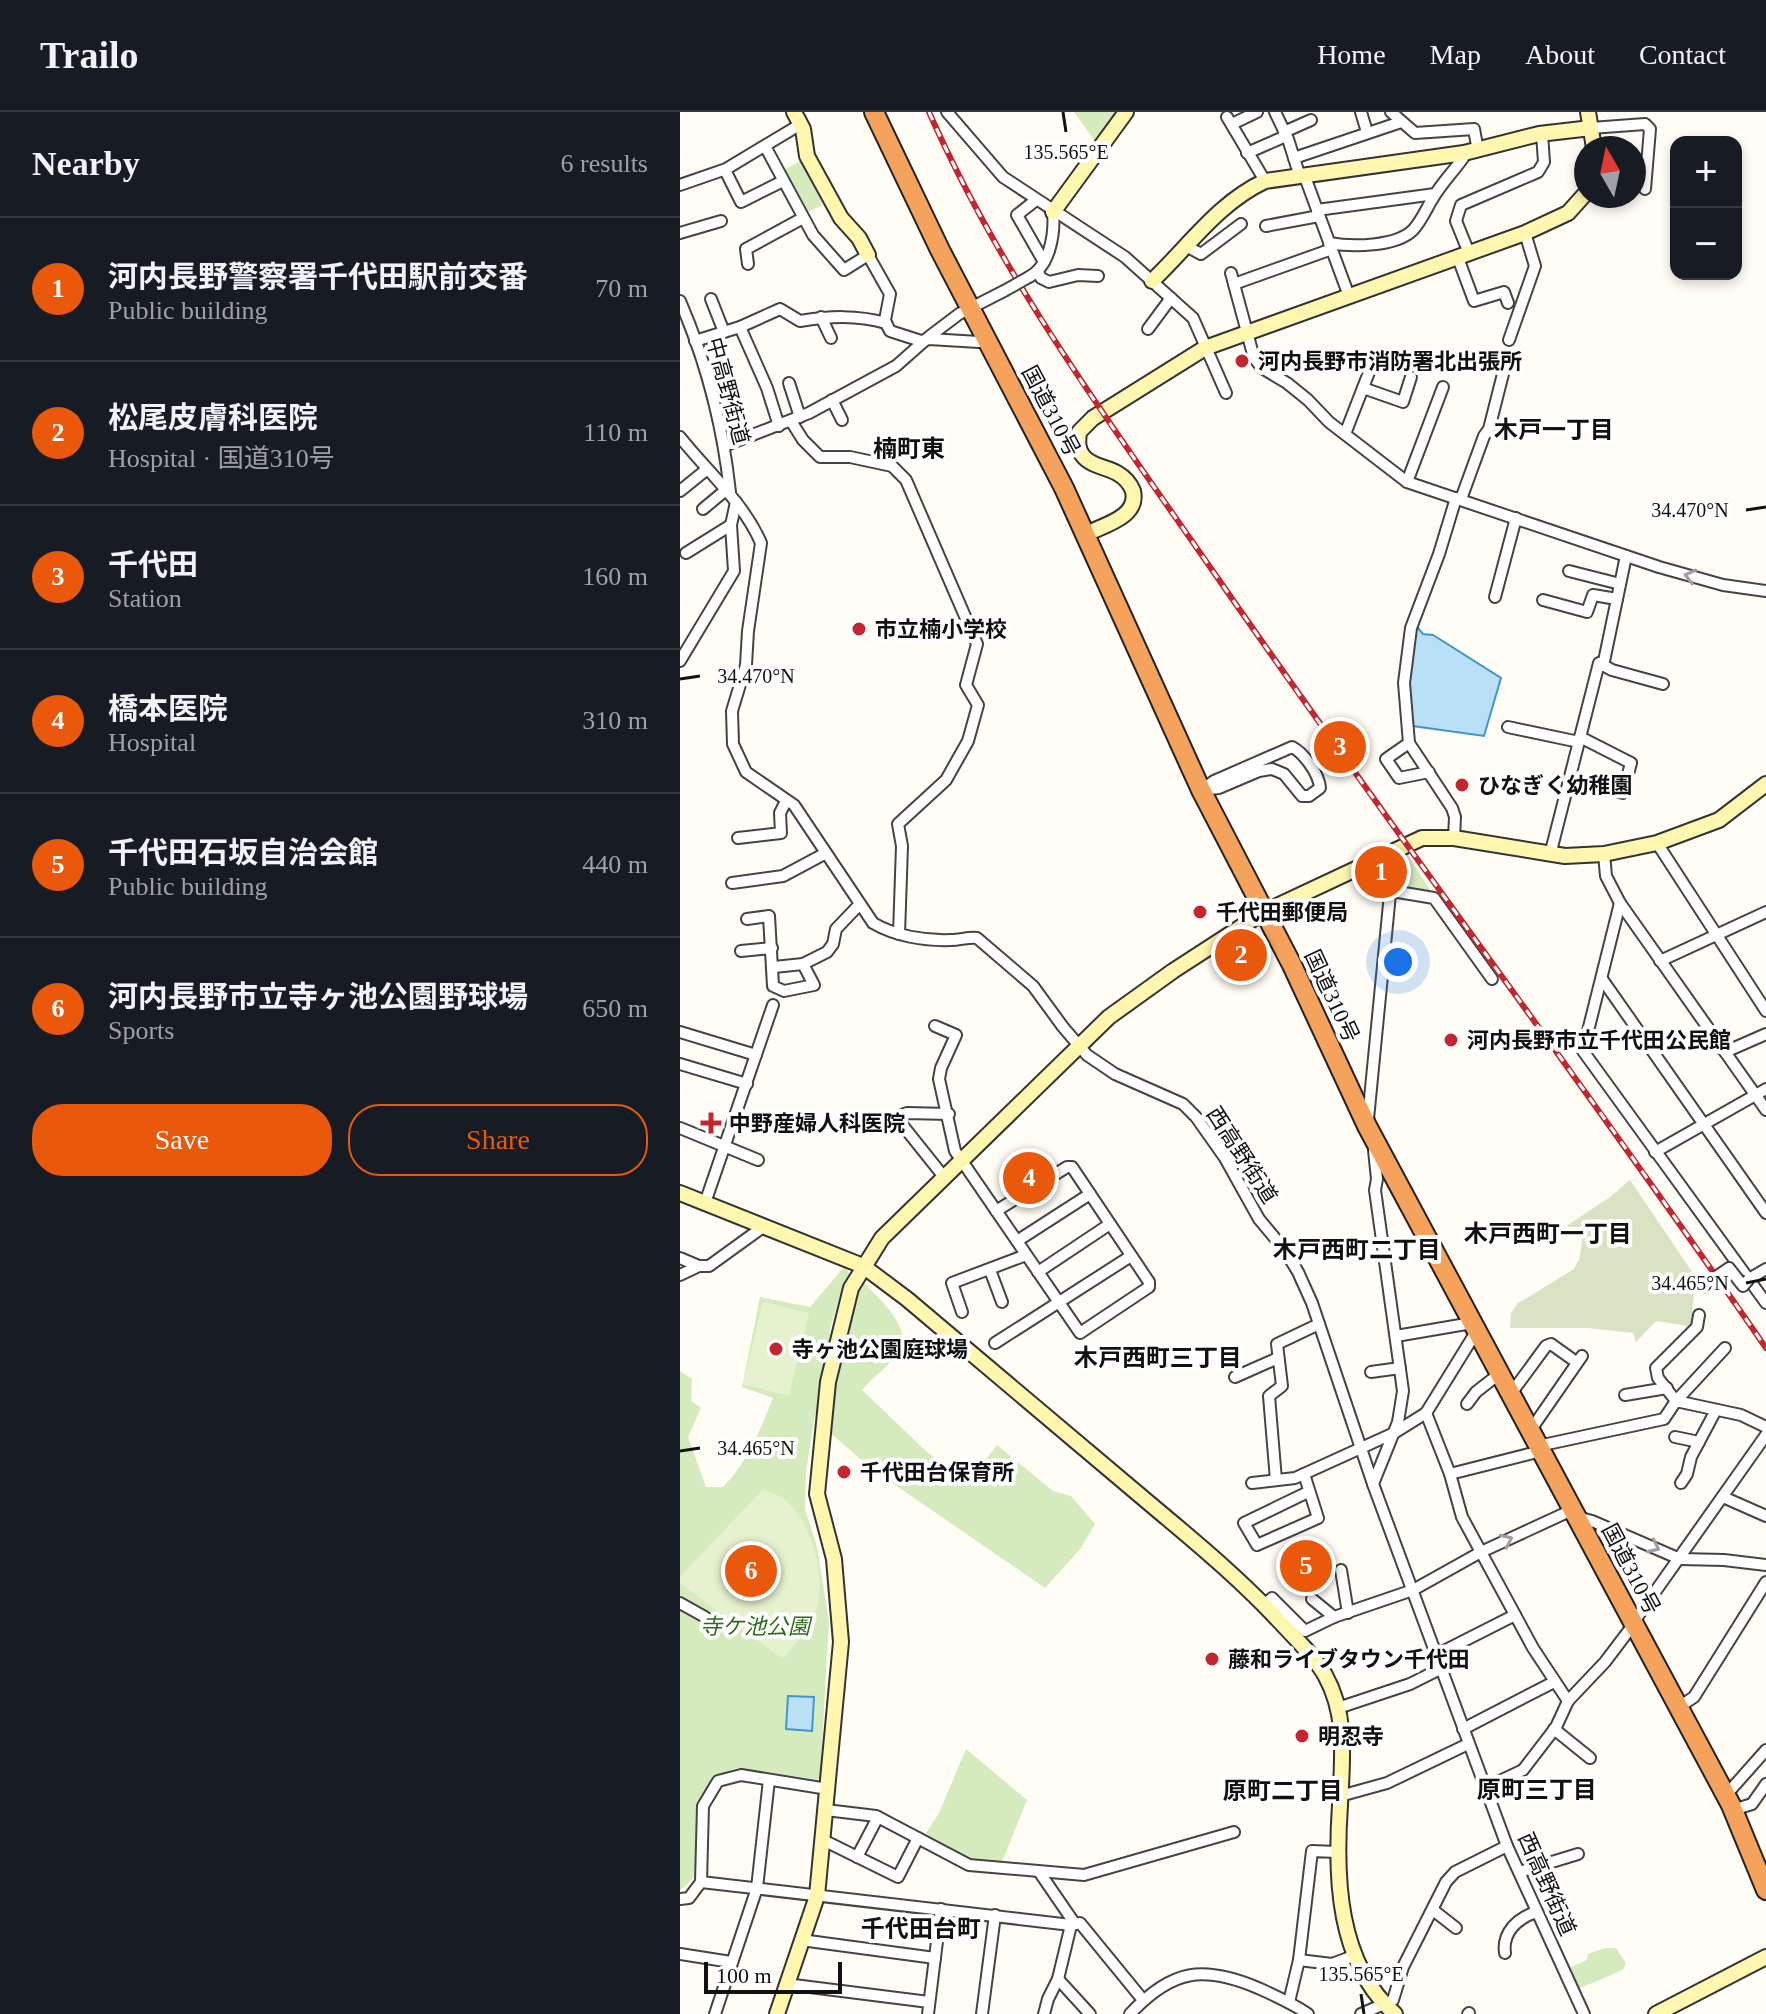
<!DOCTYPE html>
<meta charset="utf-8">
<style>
body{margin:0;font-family:"Times New Roman","Noto Sans JP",serif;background:#242831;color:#f1f3f6}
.controls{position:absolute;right:24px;top:24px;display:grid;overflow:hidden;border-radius:16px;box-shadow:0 4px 12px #0003}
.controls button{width:72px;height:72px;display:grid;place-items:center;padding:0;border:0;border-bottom:2px solid #363941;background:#171b24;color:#f1f3f6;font:40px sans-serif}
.compass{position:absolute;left:894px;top:24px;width:72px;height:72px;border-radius:50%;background:#171b24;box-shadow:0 4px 12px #0003;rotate:351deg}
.scale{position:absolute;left:24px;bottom:20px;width:138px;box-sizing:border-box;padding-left:8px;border:4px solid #111;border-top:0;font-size:22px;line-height:28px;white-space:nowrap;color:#111;-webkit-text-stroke:6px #fff;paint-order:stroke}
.you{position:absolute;left:718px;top:850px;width:28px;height:28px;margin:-20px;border:6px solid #fff;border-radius:50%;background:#1a73e8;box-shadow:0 0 0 12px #1a73e833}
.badge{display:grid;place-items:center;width:52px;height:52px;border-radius:50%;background:#ea580c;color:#fff;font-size:26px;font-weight:700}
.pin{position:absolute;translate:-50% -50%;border:4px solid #fff;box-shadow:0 2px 8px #0006}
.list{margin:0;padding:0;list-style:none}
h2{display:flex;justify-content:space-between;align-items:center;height:104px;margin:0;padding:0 32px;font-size:34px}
h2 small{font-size:26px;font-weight:400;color:#9ea1a6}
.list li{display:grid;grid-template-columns:52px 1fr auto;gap:24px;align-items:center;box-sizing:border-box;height:144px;padding:0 32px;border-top:2px solid #363941}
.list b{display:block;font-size:30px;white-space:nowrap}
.list p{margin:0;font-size:26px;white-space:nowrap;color:#9ea1a6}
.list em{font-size:26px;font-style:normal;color:#9ea1a6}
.actions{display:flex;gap:16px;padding:24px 32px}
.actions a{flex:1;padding:18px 0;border:2px solid #ea580c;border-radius:32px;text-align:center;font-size:28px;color:#ea580c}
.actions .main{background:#ea580c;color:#fff}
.map{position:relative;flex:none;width:1086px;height:1902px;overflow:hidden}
header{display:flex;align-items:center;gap:48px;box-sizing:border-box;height:112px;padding:0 40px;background:#171b24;border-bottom:2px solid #363941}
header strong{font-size:38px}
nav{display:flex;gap:44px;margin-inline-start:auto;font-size:28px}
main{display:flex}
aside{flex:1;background:#171b24}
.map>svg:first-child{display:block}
</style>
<header>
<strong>Trailo</strong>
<nav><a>Home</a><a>Map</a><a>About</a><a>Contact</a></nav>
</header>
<main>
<aside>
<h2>Nearby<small>6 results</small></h2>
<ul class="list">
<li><span class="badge">1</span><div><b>河内長野警察署千代田駅前交番</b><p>Public building</p></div><em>70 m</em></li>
<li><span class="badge">2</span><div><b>松尾皮膚科医院</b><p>Hospital · 国道310号</p></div><em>110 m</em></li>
<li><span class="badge">3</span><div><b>千代田</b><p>Station</p></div><em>160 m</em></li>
<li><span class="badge">4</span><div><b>橋本医院</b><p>Hospital</p></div><em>310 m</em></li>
<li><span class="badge">5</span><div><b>千代田石坂自治会館</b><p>Public building</p></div><em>440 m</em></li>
<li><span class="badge">6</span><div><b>河内長野市立寺ヶ池公園野球場</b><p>Sports</p></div><em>650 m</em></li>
</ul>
<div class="actions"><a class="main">Save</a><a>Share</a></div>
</aside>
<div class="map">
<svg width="1086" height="1902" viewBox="0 0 1086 1902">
<rect width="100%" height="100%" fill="#fffdf5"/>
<!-- green -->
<g fill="#d5ebbd">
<path d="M394 0H440L417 32Z"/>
<path d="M120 49 143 93 123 102 100 60Z"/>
<path d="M727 742 751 779 716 776 717 749Z"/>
<path d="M165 1154 171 1165 160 1182 150 1217 147 1253 134 1308 126 1360 125 1397 137 1435 149 1509 140 1668 57 1656C0 1670 45 1751 0 1778V1259L12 1267 11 1289 21 1296 8 1325 26 1375H43C68 1350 80 1318 93 1286L62 1275 80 1185 130 1195Z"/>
<path d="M181 1168C197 1185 236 1217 218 1241 209 1254 193 1265 182 1278L247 1340 289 1370 317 1333 373 1379 391 1384 415 1412 401 1436 365 1476 192 1357 148 1319 163 1221Z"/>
<path d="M286 1637 347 1688 320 1755 291 1751 243 1726 259 1701Z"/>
<path d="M925 1836H936L946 1851 943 1858 898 1877 891 1855 907 1848 908 1842Z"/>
</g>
<!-- cemetery -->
<path fill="#d9e3c4" d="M950 1068 1027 1182H1014L1011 1211 1008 1214 976 1209 956 1230 953 1221 908 1216H830L831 1201 837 1192 894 1157 900 1145 903 1122 888 1117V1113L930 1085Z"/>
<!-- pitch -->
<g fill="#e6f2cf">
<path d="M83 1190 129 1201 109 1284 63 1272Z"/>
<path d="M83 1377C90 1380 99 1383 105 1388 134 1413 149 1472 133 1506 126 1521 113 1534 103 1547L0 1471V1465Z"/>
</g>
<!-- water -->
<g fill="#b9e0f7" stroke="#3f96cf" stroke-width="2">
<path d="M738 516 743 522 753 523 821 566 804 624 733 614 728 570 732 529 735 526 734 519Z"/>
<path d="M108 1584 134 1585 132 1619 106 1617Z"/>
</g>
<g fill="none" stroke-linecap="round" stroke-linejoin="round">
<defs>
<g id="street">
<path d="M267 0 323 65 445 145 513 206 546 281"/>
<path d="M595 0 608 27 620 65"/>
<path d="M681 0 687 20"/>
<path d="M711 0 735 21 794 17 798 39"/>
<path d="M547 5 585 69"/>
<path d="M552 12 577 0"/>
<path d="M911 16 965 12 970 17 965 77"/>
<path d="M604 20 631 8"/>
<path d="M86 36 133 123 164 158 188 143 210 182 205 208 206 211"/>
<path d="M567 41 606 24"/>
<path d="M614 46 721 10"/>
<path d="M45 58 61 90 103 69"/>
<path d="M625 65 669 184"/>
<path d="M0 73 46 57 121 12"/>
<path d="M356 88 337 103 364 150"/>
<path d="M637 98 755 82"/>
<path d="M586 114 639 104"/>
<path d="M0 121 41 109"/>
<path d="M649 131C672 135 716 135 733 118 742 108 746 97 753 86 761 72 773 60 783 46L784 41"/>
<path d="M506 134 521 142 561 112"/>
<path d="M789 141 776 109 781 93 858 60 864 50 862 22"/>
<path d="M778 146 794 189 824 180 828 191"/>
<path d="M68 152 66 137 123 106"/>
<path d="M358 160 361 166 369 170 398 163 418 164"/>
<path d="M551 161 574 246 582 256 607 271 628 288 649 310 727 370 979 455 1043 473 1086 479"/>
<path d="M349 165C370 154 375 122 373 100"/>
<path d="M554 172 652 137"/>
<path d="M31 187 44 220"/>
<path d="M0 189C26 249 43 315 50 380"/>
<path d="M141 205 151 226"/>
<path d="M60 215 87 276 99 314"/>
<path d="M468 217 491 186"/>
<path d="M829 228 855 154 845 121"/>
<path d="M15 229 60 215 100 197 120 209C150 204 177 203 206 211L210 219 241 229 249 227 299 230 306 226"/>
<path d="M109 271 120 305"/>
<path d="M683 276 723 290 731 265"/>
<path d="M152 288 162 308"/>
<path d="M111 309 123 328 140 345H170L212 354 226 368 297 532 286 573 298 593 288 629 266 668 218 712 222 734 219 822"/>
<path d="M665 322 693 250"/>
<path d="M0 325C27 359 64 391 81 431L68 519 66 553 52 599 53 632 66 660 114 693 193 811C215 824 245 829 271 828 280 828 288 825 297 826L353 874 383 915 407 943 435 962 503 992 516 1005 545 1046 579 1107 604 1137 618 1160 632 1191 693 1372 827 1734 904 1902"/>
<path d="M44 334 129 301 216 254 250 224 279 202 324 179"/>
<path d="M727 370 763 275"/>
<path d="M0 379 26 358"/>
<path d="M781 387 804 324 809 317 825 254"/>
<path d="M23 397 47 377"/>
<path d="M6 441 51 413"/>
<path d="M889 459 940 472"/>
<path d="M815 485 836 406"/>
<path d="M863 488 907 500 913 483 937 487"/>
<path d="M0 549 54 459 51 413 56 390"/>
<path d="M923 554 946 444"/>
<path d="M828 615 899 630"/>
<path d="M729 631 706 647 719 666 749 660"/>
<path d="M612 635C624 641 639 662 640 676L629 684H622L604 662 592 657 579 659 539 676 521 678 534 669Z"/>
<path d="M890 668 943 681 951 651 900 625"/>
<path d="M58 726 101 721 100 701 106 689"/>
<path d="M774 726 775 705 772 696 729 631 724 571 731 516 759 442 776 386"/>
<path d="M977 731 1086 899"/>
<path d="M924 742 926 764 940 791 1086 998"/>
<path d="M870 743 919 551 932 558 983 572"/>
<path d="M52 771 103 764 146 741"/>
<path d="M712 779 754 786 812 867"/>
<path d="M940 791 903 939 1086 1191"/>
<path d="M67 807 89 804 93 874 104 879 134 873 123 852"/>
<path d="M61 839 92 836"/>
<path d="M980 849 1086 800"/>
<path d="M94 855 123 852 147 840 153 832 156 817 179 793"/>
<path d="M922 867 1086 1101"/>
<path d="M255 914 276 923 261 956 259 967 275 1039 282 1049 400 1221 469 1175V1170L392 1055H387L316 1099"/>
<path d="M0 920 76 943"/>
<path d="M1045 940 1086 922"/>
<path d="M0 952 67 972"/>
<path d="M688 1007 714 741"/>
<path d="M0 1016 78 1048"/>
<path d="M975 1040 1086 977"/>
<path d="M264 1065 216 1005 227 1001 269 1002"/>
<path d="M25 1091 93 893"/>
<path d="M337 1129 410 1082"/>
<path d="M0 1146 19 1154"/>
<path d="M310 1158 322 1190"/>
<path d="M358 1160 430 1112"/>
<path d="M0 1163 19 1154H29L83 1115"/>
<path d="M1069 1167 1086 1157"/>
<path d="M282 1200 272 1171 346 1143"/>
<path d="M1019 1203 1017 1215 976 1256 978 1266 996 1289 1061 1303 1086 1315"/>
<path d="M716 1224 792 1211"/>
<path d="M315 1231 451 1144"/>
<path d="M691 1260 720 1256"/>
<path d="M555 1265 598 1246"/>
<path d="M830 1283 866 1234 871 1232 892 1247"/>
<path d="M945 1283 987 1276"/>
<path d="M787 1292 796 1280 819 1262"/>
<path d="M746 1301 770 1362 782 1405 853 1536 888 1589"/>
<path d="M850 1319 902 1244"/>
<path d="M995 1325 1019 1330"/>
<path d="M858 1334 984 1307 996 1289 1045 1236"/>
<path d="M624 1362 638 1406 577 1433 564 1411 628 1380"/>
<path d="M770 1362 861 1339"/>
<path d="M596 1368 589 1284 602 1274 597 1232 639 1212"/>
<path d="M572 1371 615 1366 714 1321 746 1301 796 1220"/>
<path d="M1001 1371 1007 1362 1011 1345 1036 1298"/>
<path d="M693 1372 718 1310 723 1279 695 1078 697 1067 694 1038"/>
<path d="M1043 1385 1086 1404"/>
<path d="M897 1405 912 1409 1000 1447 1044 1448 1086 1453"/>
<path d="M661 1458 668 1501"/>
<path d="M632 1487 654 1505"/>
<path d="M0 1491 25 1505"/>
<path d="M584 1493 592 1486 625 1519 654 1505 733 1478 801 1440 892 1398"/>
<path d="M953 1511 1086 1323"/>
<path d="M756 1543 835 1503"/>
<path d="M999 1595 1014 1585 1086 1470"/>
<path d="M658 1596 730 1572 760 1557"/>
<path d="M783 1617 874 1570"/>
<path d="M874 1617 910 1646"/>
<path d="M805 1676 843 1658 876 1615 888 1589 925 1550 953 1513"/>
<path d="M1046 1683 1086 1638"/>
<path d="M660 1684 707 1671 788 1632"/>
<path d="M146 1698 196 1704 289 1753 404 1763 554 1720"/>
<path d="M1053 1698 1072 1692 1086 1672"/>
<path d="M143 1728 218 1765 238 1726"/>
<path d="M177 1745 198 1705"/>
<path d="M839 1760 898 1742"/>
<path d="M360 1761 395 1812"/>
<path d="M21 1770 391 1813 400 1811 463 1888"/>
<path d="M0 1787 9 1786 21 1770 23 1694 38 1669 61 1663 148 1677"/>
<path d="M753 1798 776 1816"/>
<path d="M121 1828 255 1846"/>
<path d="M825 1841C822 1820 838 1806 856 1800"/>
<path d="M0 1842 51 1850"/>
<path d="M619 1848 652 1852 676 1843"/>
<path d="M378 1867 410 1902"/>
<path d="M106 1872 249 1890"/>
<path d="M609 1890 619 1848 632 1739 657 1740"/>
<path d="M35 1902 77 1776 89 1668"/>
<path d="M248 1902 261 1797"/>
<path d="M302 1902 315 1803"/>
<path d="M364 1902 368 1887 378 1867 391 1813"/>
<path d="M450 1902C492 1857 523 1853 578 1876 596 1884 612 1891 628 1902"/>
<path d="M681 1902 713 1888 723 1855 766 1770 775 1760 827 1734"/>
<path d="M788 1902 789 1901"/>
</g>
<g id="secondary">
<path d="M114 0 123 17 127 44 161 106 179 126 188 143"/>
<path d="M908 0 914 36"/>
<path d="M373 100 446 0"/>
<path d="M472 169C509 134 538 91 585 69L784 41 859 22 911 16"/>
<path d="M406 422C424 413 459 405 453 379 450 371 444 365 437 361 426 355 411 354 403 344 397 337 398 329 399 320L413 306 525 236 845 121 888 101 906 81"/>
<path d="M0 1081 183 1154 227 1187C312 1258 397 1330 482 1402 524 1437 565 1472 602 1512 617 1528 634 1544 645 1563 668 1604 662 1648 660 1693 655 1764 657 1851 715 1902"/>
<path d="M97 1902 137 1784 161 1530 154 1447 137 1382 148 1270 171 1176 202 1126 429 905 493 859 584 800 742 726H774L885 744 924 742 977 731 1039 708 1086 672"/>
<path d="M976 1902 1086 1845"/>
</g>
<path id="highway" d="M194 0 260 138 384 376 521 678 612 853 687 1014 1051 1693 1086 1778"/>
</defs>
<!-- street casing -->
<use href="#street" stroke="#444" stroke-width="14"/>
<!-- secondary casing -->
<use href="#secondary" stroke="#333" stroke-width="18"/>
<!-- highway casing -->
<use href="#highway" stroke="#222" stroke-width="22"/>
<!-- street -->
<use href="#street" stroke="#fff" stroke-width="10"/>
<!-- secondary -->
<use href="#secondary" stroke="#fff6b0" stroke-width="14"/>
<!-- highway -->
<use href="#highway" stroke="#f5a25d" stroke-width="18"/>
<defs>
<path id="rail" d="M249 0C323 168 433 315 537 465 717 725 907 976 1086 1236"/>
</defs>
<!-- rail casing -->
<use href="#rail" stroke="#c4262e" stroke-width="6"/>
<!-- rail -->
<use href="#rail" stroke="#fff" stroke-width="3" stroke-dasharray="9" stroke-linecap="butt"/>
<defs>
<g id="street-bridge">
<path d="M324 179 349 165"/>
<path d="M1020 1176 1049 1156 1063 1174 1069 1167"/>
</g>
</defs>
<!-- street-bridge casing -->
<use href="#street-bridge" stroke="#444" stroke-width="14" stroke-linecap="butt"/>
<!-- street-bridge -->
<use href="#street-bridge" stroke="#fff" stroke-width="10"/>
</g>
<!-- one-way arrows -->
<defs><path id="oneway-chevron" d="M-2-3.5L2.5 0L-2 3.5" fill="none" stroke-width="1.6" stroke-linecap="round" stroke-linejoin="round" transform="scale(2)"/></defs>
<g stroke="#a0a0a0">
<use href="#oneway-chevron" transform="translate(1010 464) rotate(-166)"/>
<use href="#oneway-chevron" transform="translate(827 1428) rotate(-25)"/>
<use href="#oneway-chevron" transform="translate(974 1435) rotate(25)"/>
</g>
<!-- ticks -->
<path fill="none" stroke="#111" stroke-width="3" d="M383 0 386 20M1066 398 1086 395M0 567 20 564M1066 1171 1086 1167M0 1339 20 1336M681 1882 684 1902"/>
<!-- markers -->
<g fill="#c4262e" stroke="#fff" stroke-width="3">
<circle cx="562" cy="249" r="8"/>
<circle cx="179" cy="517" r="8"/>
<circle cx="782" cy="673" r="8"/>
<circle cx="520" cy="800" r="8"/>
<circle cx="771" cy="928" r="8"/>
<path d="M27 999h8v8h8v8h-8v8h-8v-8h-8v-8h8z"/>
<circle cx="96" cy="1237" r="8"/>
<circle cx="164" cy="1360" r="8"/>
<circle cx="532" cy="1547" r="8"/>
<circle cx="622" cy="1624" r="8"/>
</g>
<g text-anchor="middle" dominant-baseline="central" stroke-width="8" stroke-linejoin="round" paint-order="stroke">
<!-- poi labels -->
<g font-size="22" font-weight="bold" fill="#111" stroke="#fff" text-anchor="start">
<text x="578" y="249">河内長野市消防署北出張所</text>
<text x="195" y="517">市立楠小学校</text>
<text x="798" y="673">ひなぎく幼稚園</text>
<text x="536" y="800">千代田郵便局</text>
<text x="787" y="928">河内長野市立千代田公民館</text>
<text x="49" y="1011">中野産婦人科医院</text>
<text x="112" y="1237">寺ヶ池公園庭球場</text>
<text x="180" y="1360">千代田台保育所</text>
<text x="548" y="1547">藤和ライブタウン千代田</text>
<text x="638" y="1624">明忍寺</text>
</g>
<!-- street labels -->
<g font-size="22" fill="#111" stroke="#fff">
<text transform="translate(48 279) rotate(75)">中高野街道</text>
<text transform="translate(371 299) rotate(62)">国道310号</text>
<text transform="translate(652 884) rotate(65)">国道310号</text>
<text transform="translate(562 1043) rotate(57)">西高野街道</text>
<text transform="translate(951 1457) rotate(62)">国道310号</text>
<text transform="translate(867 1772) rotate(66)">西高野街道</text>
</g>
<!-- park labels -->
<g font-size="22" font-style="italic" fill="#2f6b1f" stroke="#fff">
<text x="75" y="1514">寺ケ池公園</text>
</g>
<!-- neighbourhood labels -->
<g font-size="24" font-weight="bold" fill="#111" stroke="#fff">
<text x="874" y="318">木戸一丁目</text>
<text x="229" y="337">楠町東</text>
<text x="868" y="1122">木戸西町一丁目</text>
<text x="677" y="1138">木戸西町二丁目</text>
<text x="478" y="1246">木戸西町三丁目</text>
<text x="857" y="1678">原町三丁目</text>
<text x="603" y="1679">原町二丁目</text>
<text x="241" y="1817">千代田台町</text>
</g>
</g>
<g font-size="20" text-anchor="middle" fill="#111" stroke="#fff" stroke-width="8" stroke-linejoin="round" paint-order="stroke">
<text x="386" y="47">135.565°E</text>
<text x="1010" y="405">34.470°N</text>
<text x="76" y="571">34.470°N</text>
<text x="1010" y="1178">34.465°N</text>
<text x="76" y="1343">34.465°N</text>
<text x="681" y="1869">135.565°E</text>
</g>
</svg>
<div class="controls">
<button>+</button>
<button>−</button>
</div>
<svg class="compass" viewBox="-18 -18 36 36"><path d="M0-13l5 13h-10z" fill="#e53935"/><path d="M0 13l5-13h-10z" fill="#9ea1a6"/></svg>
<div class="scale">100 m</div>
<div class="you"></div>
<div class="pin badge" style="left:701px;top:760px">1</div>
<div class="pin badge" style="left:561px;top:843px">2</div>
<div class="pin badge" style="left:660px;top:635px">3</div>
<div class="pin badge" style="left:349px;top:1066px">4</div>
<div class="pin badge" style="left:626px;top:1454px">5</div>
<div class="pin badge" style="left:71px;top:1459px">6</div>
</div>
</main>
